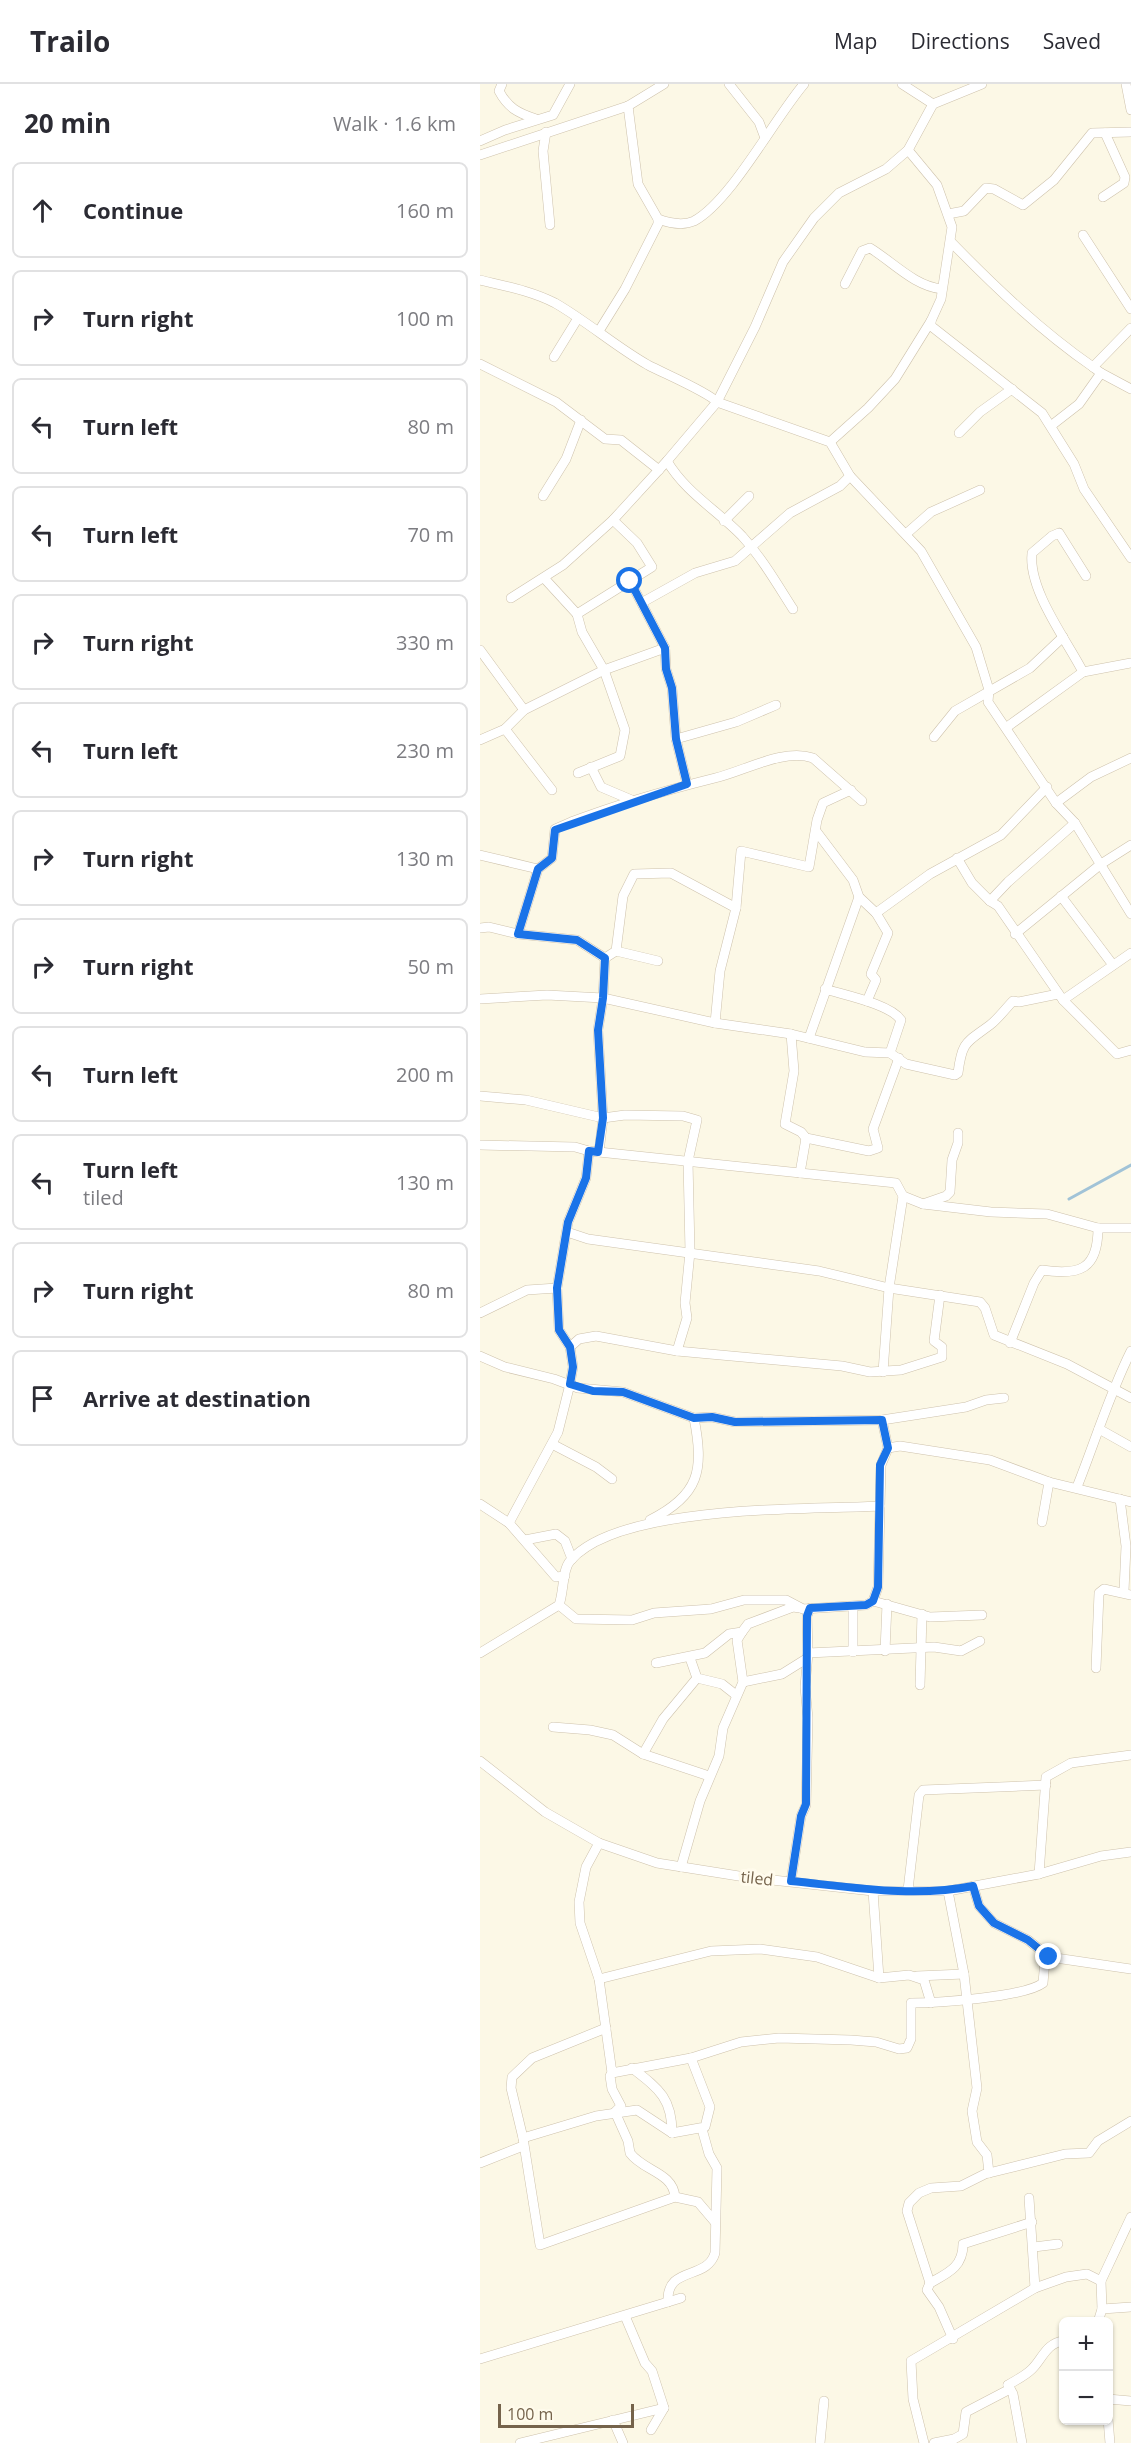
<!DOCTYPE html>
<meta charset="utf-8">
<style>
body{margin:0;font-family:"Open Sans",sans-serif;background:#f7f7f7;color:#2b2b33}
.controls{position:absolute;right:18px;bottom:18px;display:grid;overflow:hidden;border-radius:9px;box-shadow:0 2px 4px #0004}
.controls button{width:54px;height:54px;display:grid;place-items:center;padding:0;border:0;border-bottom:2px solid #e1e1e2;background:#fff;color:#2b2b33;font:30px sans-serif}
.scale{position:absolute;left:18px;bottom:15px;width:136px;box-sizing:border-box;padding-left:6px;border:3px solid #75634b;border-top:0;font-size:16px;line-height:21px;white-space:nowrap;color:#75634b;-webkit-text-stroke:4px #fffbec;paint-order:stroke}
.stop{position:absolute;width:18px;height:18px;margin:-14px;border:4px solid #1a73e8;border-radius:50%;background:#fff}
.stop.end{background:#1a73e8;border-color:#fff;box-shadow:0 2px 6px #0008}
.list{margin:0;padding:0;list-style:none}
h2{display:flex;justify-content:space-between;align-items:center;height:78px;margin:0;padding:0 24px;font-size:26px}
h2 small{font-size:20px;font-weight:400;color:#7c7c81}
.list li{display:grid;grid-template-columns:39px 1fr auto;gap:18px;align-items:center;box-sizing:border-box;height:96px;margin:0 12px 12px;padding:0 12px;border:2px solid #e1e1e2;border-radius:9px}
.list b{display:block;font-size:22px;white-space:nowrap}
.list p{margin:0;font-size:20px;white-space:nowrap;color:#7c7c81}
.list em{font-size:20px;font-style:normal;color:#7c7c81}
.icon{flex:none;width:33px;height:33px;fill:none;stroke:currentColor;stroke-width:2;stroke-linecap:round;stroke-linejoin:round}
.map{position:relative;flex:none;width:651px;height:2359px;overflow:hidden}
header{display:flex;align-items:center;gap:36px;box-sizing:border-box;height:84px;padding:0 30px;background:#fff;border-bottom:2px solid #e1e1e2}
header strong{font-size:28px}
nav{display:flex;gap:33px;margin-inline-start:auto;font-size:21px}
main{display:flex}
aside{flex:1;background:#fff}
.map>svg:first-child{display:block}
</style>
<header>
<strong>Trailo</strong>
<nav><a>Map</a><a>Directions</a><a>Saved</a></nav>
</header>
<main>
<aside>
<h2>20 min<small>Walk · 1.6 km</small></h2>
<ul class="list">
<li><svg class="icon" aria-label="ahead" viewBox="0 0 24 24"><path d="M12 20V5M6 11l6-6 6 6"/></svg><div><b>Continue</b></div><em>160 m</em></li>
<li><svg class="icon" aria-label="right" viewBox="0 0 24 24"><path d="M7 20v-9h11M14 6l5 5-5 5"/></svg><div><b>Turn right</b></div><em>100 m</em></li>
<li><svg class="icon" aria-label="left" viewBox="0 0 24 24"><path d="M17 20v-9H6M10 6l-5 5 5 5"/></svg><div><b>Turn left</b></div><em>80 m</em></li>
<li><svg class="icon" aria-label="left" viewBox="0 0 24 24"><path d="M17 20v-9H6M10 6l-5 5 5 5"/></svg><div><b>Turn left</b></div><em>70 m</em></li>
<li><svg class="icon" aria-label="right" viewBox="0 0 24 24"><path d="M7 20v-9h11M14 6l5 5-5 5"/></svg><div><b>Turn right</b></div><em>330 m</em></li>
<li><svg class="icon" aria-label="left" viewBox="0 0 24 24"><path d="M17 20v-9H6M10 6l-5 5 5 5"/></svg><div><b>Turn left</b></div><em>230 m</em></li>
<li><svg class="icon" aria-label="right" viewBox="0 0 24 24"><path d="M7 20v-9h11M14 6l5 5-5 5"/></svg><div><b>Turn right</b></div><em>130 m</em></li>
<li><svg class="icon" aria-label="right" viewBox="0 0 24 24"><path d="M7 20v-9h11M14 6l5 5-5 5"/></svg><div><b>Turn right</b></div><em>50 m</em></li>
<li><svg class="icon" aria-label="left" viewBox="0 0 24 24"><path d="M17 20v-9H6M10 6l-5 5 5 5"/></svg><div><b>Turn left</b></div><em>200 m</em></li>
<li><svg class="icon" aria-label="left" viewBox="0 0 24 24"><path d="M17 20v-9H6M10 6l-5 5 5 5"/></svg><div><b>Turn left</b><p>tiled</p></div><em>130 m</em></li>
<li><svg class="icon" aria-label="right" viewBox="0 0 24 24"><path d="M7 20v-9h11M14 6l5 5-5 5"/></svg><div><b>Turn right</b></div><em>80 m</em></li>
<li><svg class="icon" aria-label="arrive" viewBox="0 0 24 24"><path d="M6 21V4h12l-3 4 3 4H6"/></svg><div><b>Arrive at destination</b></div></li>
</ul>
</aside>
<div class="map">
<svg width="651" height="2359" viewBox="0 0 651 2359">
<rect width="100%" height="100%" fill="#fcf8e6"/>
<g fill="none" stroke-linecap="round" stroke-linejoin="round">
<!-- stream -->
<path stroke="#a1c3d7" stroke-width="3" d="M589 1115 651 1081"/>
<defs>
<g id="street">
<path d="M22 0 19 7C28 24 38 29 56 35"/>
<path d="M249 0 279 38 285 54"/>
<path d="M422 0 453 20 502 0"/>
<path d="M646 0 651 26"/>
<path d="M66 48 63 67 70 141"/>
<path d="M0 57 25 46 73 31 90 0"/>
<path d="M0 71 148 22 184 0"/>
<path d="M623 113 644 99 645 93 625 49"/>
<path d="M468 130 484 127 506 104 514 105 543 121 574 96 612 49 651 48"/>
<path d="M178 135C189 139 203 142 214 137 251 117 294 35 324 0"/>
<path d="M603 151 651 225"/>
<path d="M471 158C515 203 561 247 613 283L651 244"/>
<path d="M0 196C25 202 52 207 75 219 108 238 136 263 168 281 183 289 228 308 237 318L350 358 370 392 441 467 496 563 509 606 508 618 576 719 595 739 651 830"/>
<path d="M365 200 382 167 390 164C413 178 434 202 462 205"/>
<path d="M451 237V242L562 329 594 380 604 405 651 474"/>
<path d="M119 247 145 205 178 140V135L158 100 148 22"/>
<path d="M74 273 98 234"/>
<path d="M0 280 76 318 125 355 141 356 179 386"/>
<path d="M621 289 651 305"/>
<path d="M572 341 599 320 621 289 613 283"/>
<path d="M479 349 500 328 532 305"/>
<path d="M350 358 388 324 415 295 451 237 461 215 472 143 457 101 428 66"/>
<path d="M187 377C206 409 237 426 262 452 282 474 297 500 313 525"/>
<path d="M63 412 86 375 101 336"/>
<path d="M244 437 269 412"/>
<path d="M426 450 451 428 500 406"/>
<path d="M64 494 97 530 102 548 124 586 145 646 140 672 98 689"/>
<path d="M150 497 185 564 186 585 192 604 196 655 207 700"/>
<path d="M31 514 83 481 133 436 187 377 237 318 275 243 303 178 334 134 359 109 406 85 428 66 453 20"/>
<path d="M163 518 215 489 255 477 310 429 360 402 370 392"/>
<path d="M97 530 172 483 157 459 133 436"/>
<path d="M0 566 44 626"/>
<path d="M603 588C586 555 548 506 552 469L572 452 579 449 606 492"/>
<path d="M527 643 603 588 651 579"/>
<path d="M25 645 72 706"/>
<path d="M454 653 475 627 550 584 583 553"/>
<path d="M196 655 256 638 296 621"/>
<path d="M0 656 25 645 44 626 124 586 185 564"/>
<path d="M111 683 121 703 154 717"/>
<path d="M576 719 611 693 651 674"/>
<path d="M595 739 528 798 510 817 518 822 583 916 637 970 651 966"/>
<path d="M336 747 373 796 379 813 396 829 408 849 391 890 396 896 387 917"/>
<path d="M0 771 58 785"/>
<path d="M477 774 492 799 510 817"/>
<path d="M581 812 633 881"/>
<path d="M396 829 450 790 521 751 567 703"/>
<path d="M0 844 9 843 38 850 97 856 125 874"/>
<path d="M38 850 58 785 72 774 75 745 91 738C138 720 187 706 235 694 265 687 303 664 333 674L382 717"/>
<path d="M535 850 621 780 651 761"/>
<path d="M136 867 178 877"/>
<path d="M125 874 136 867 143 812 154 790 191 789 256 824"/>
<path d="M345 905C364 911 410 920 421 936L410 969"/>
<path d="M0 915 67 911 123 914 235 939 311 950 385 968 410 969 426 980 475 991 478 989C482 957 486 959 510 941 518 935 526 924 533 917L539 918 578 910"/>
<path d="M583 916 651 869"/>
<path d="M235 939 240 887 256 824 261 767 329 783 337 736 343 719 371 706"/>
<path d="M311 950 314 987 305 1040 321 1048 326 1054 389 1067 398 1064 393 1045 419 974"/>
<path d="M329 954 379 813"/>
<path d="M0 1012 46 1016 123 1034 145 1031 203 1032 217 1036 208 1077 210 1168 205 1219 207 1234 197 1267"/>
<path d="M0 1061 95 1063 109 1067 416 1099 423 1112 409 1204 403 1288"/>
<path d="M119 1068 123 1034 118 946 123 914 125 874"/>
<path d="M320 1089 326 1054"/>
<path d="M423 1112 443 1120 511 1128 567 1130 618 1144H651"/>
<path d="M443 1120 466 1112 470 1108 472 1076 478 1059V1049"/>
<path d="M87 1148 108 1155 339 1187 409 1204 500 1218 505 1224 514 1251 587 1280 651 1314"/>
<path d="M0 1229 47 1206 77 1204"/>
<path d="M530 1259 554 1199 562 1186C600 1192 618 1185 618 1144"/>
<path d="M90 1263 99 1255 116 1252 197 1267 362 1282 390 1288 421 1286 462 1273V1263L454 1257 460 1211"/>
<path d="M0 1272 25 1283 74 1295 98 1304 143 1308 214 1334 232 1333 255 1338 402 1336 486 1323 506 1316 524 1314"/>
<path d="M619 1345 651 1363"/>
<path d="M72 1360 116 1383 132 1395"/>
<path d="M408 1364 420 1362 510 1376 569 1398 651 1418"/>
<path d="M597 1403C615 1358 629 1311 651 1267"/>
<path d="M640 1415 646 1462 644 1507"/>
<path d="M0 1420 29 1439 76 1493 85 1492"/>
<path d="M170 1436C220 1411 224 1386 214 1334"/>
<path d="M562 1438 569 1398"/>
<path d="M29 1439 78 1348 90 1300 93 1283 90 1263 79 1246 77 1204 88 1138 106 1094 109 1067"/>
<path d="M45 1456 76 1450 85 1457 92 1475"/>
<path d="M393 1517 450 1533 502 1531"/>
<path d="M79 1521 96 1535 152 1536 174 1529 231 1525 264 1516H306L323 1525 386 1521 393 1517 398 1503 401 1381 408 1364 402 1336"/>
<path d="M405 1567 407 1520"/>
<path d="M373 1568V1522"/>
<path d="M0 1569 79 1521C84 1508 82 1486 90 1477 138 1420 328 1426 400 1422"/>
<path d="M328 1569 454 1563 481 1567 500 1557"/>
<path d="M210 1574 217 1594 242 1600 256 1611"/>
<path d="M176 1579 225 1569 249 1550 262 1548 268 1540 313 1523 320 1524"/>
<path d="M616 1584 619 1509 624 1505 651 1511"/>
<path d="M263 1598 302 1590 326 1575"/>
<path d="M440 1601 442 1530"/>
<path d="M73 1643 110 1646 133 1651 163 1670 229 1692"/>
<path d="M163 1670 183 1635 217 1594"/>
<path d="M0 1677 65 1728 119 1759 177 1779 265 1793 393 1807H468L559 1790 621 1772 651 1768"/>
<path d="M119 1759 106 1783 99 1818 100 1839 119 1895 132 1989 211 1974 261 1958 299 1954 371 1956 396 1958 419 1965 427 1964 431 1955V1919C457 1919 545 1913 563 1899L565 1876 569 1873"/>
<path d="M201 1783 220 1717 239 1672 243 1644 263 1598 257 1556 262 1548"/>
<path d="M559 1790 566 1693 591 1679 651 1671"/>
<path d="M311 1797 321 1732 326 1721 328 1634 325 1603 328 1569 327 1532 330 1524"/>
<path d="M493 1802 499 1822 514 1839 548 1856 569 1873 651 1885"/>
<path d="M428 1806 439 1711 443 1706 566 1701"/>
<path d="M393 1807 399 1894"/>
<path d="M468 1807 484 1890 497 2004 492 2027 497 2058 507 2071 509 2089"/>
<path d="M437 1892 484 1890"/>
<path d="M119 1895 231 1867 280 1865 337 1873 399 1894 429 1891 444 1896 451 1919"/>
<path d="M126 1944 52 1974 32 1993 31 2004 43 2054 60 2161 195 2113 218 2118 235 2138"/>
<path d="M152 1984C179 2005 192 2014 192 2049"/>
<path d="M132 1989 130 1992 132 2005 141 2022 135 2028 148 2057 150 2069C163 2087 193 2088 195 2113"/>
<path d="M192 2049 225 2043 230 2023 211 1974"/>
<path d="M43 2054 116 2032 157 2026 192 2049"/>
<path d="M0 2079 43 2062"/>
<path d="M549 2114 555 2204"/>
<path d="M554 2163 578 2160"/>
<path d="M450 2199 427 2127 429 2119 439 2109 451 2104 481 2102 505 2090 585 2070 609 2069 618 2057 651 2037"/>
<path d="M188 2218C186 2181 227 2197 235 2169L237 2084 229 2070 222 2045"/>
<path d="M622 2225 651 2223"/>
<path d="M145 2232 165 2279 172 2287 184 2324 171 2346"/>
<path d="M618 2238 622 2225 621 2197 651 2133"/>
<path d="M473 2255 459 2223 447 2206 450 2199C468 2189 483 2183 483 2160L552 2138"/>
<path d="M0 2275 201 2214"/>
<path d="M528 2301 533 2310 542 2359"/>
<path d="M628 2315 651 2317"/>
<path d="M628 2335 630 2359"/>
<path d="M133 2336 143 2359"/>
<path d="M40 2359 184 2324"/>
<path d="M340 2359 344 2317"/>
<path d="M444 2359 433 2315 431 2277 555 2204 586 2193 607 2190 621 2197"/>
<path d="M454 2359 474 2355 483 2350 486 2328 530 2305 528 2301C536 2296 545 2292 552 2285 563 2274 566 2259 584 2257"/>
</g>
</defs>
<!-- street casing -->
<use href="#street" stroke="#cec2ac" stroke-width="10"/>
<!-- street -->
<use href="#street" stroke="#fff" stroke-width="9"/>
</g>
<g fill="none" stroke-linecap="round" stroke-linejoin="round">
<!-- route -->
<path stroke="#1a73e8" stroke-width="8" d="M150 497 185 564 186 585 192 604 196 655 207 700 75 746 72 774 58 785 38 850 97 856 125 874 123 914 118 946 123 1034 118 1068 109 1067 106 1094 88 1138 77 1204 79 1246 90 1263 93 1283 90 1300 113 1307 143 1308 214 1334 232 1333 255 1338 402 1336 408 1364 400 1381 398 1503 393 1517 386 1521 330 1524 327 1532 326 1720 321 1732 311 1797C371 1803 434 1814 493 1802L499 1822 514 1839 548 1856 569 1873"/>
</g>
<g text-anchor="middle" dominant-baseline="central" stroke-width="6" stroke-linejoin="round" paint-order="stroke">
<!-- street labels -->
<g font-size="16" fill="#75634b" stroke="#fffbec">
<text transform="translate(277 1794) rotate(6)">tiled</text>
</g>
</g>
</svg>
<div class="controls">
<button>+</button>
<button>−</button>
</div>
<div class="scale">100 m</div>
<div class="stop" style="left:150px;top:497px"></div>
<div class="stop end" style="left:569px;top:1873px"></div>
</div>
</main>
